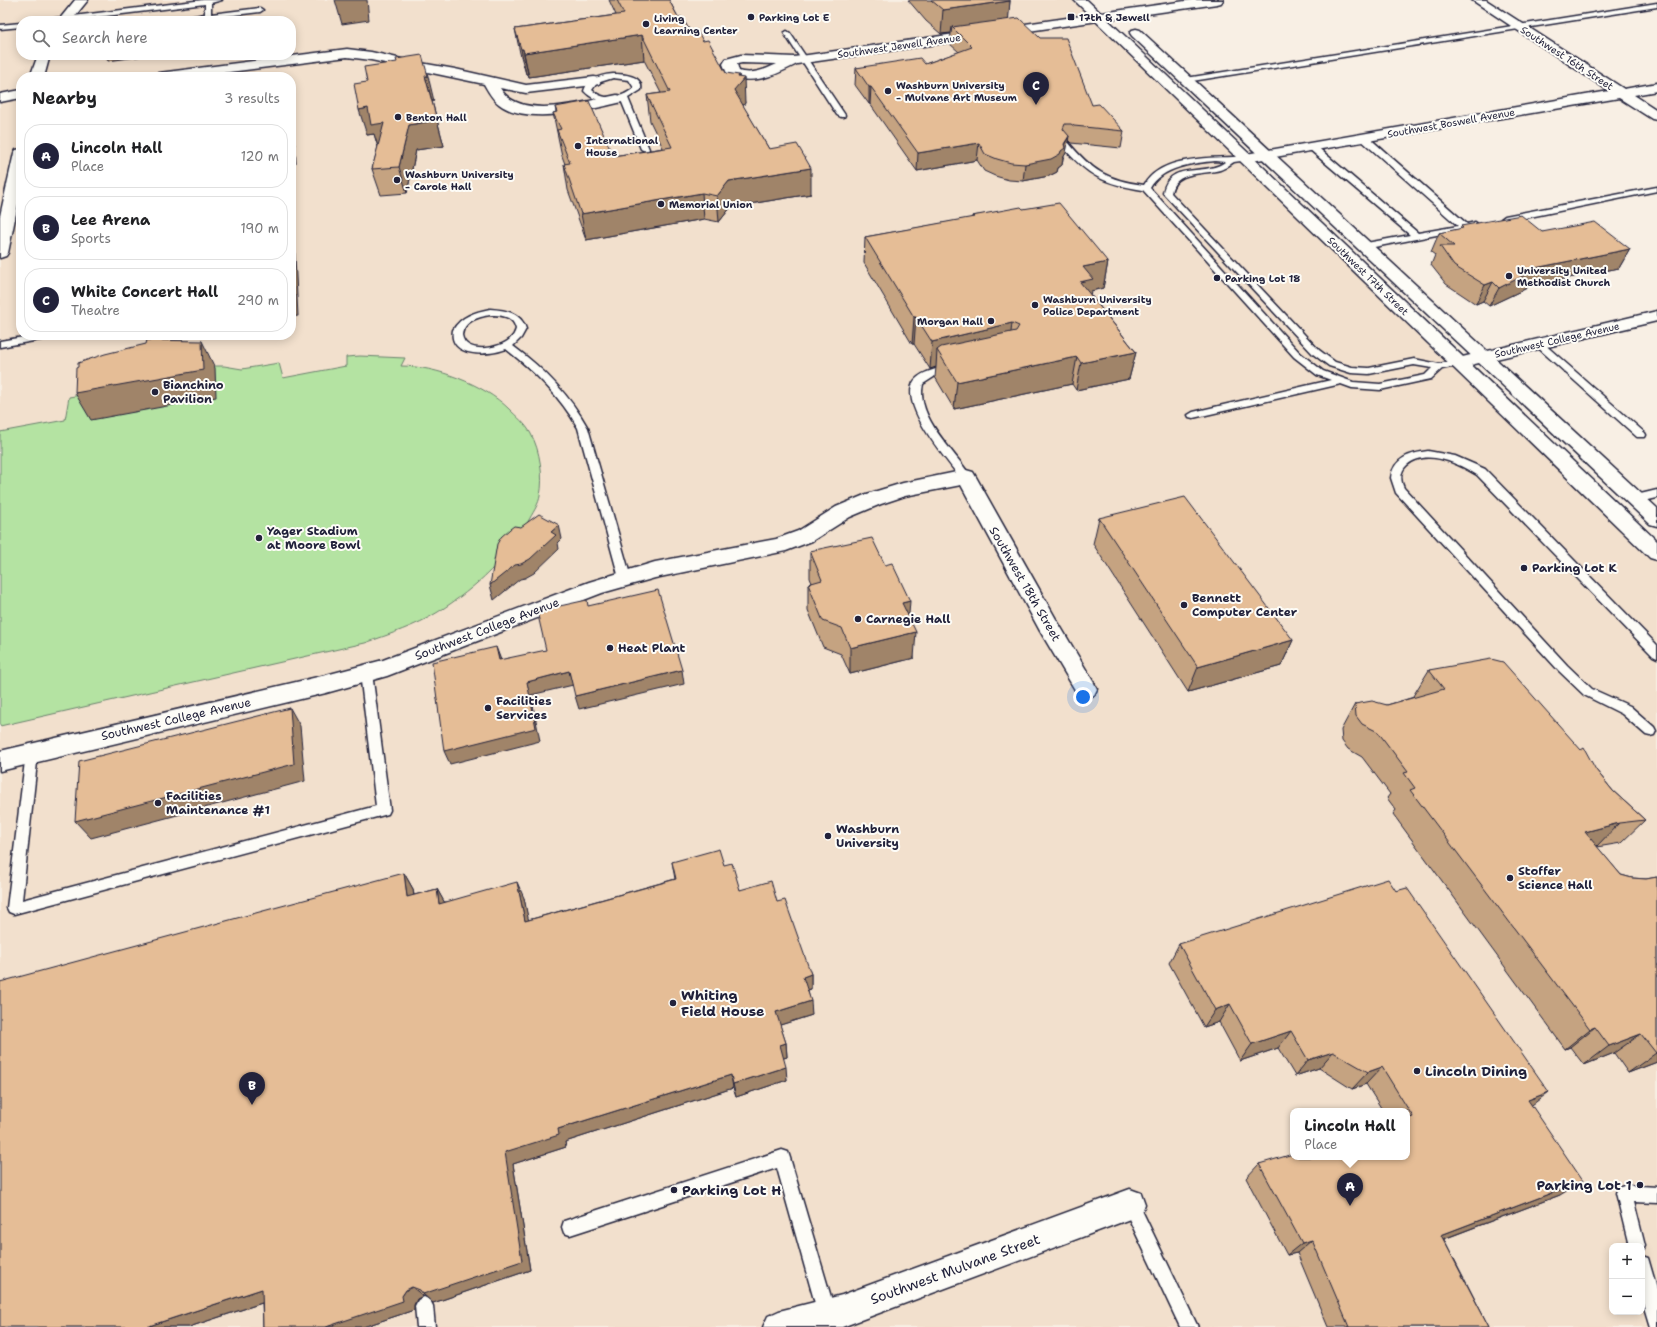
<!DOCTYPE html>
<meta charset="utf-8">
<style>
body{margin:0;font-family:"Shantell Sans",sans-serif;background:#f6f6f6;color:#202124}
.controls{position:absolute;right:12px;bottom:12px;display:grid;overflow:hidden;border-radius:8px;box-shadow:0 2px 10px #0003}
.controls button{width:36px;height:36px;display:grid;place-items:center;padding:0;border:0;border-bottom:1px solid #e0e0e0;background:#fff;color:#202124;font:20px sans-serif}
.you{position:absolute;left:1083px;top:697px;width:14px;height:14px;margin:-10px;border:3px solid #fff;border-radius:50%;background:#1a73e8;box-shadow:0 0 0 6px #1a73e833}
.badge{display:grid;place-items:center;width:26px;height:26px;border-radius:50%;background:#22223b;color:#fff;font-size:13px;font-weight:700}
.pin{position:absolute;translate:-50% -33px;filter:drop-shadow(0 1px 2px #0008)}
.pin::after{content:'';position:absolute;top:21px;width:14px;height:12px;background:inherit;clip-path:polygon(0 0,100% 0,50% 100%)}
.popup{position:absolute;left:1290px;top:1108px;width:120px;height:52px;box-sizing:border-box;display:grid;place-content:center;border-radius:8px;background:#fff;filter:drop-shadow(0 1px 3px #0005);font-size:13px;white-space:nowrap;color:#757577}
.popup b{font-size:15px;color:#202124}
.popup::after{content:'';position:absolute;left:50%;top:100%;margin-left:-8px;border:8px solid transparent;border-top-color:#fff}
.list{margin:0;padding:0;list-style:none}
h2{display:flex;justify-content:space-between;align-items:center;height:52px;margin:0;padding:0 16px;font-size:17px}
h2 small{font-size:13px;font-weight:400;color:#757577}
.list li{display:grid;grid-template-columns:26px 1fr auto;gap:12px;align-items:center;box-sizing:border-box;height:64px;margin:0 8px 8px;padding:0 8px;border:1px solid #e0e0e0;border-radius:16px}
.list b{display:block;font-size:15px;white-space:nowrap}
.list p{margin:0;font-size:13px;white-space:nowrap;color:#757577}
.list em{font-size:13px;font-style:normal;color:#757577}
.icon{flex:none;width:22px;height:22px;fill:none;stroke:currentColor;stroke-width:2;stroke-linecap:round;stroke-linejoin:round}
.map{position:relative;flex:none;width:1657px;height:1327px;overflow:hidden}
.search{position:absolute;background:#fff;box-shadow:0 2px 10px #0003;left:16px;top:16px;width:280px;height:44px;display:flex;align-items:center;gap:10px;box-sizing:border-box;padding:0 14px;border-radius:16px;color:#757577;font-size:15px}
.panel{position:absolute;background:#fff;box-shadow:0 2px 10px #0003;left:16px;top:72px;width:280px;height:268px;border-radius:16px}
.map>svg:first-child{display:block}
</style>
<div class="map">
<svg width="1657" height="1327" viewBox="0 0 1657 1327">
<rect width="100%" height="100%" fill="#f8efe4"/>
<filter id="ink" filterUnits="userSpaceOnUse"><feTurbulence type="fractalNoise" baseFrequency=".025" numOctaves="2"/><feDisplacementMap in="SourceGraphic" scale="8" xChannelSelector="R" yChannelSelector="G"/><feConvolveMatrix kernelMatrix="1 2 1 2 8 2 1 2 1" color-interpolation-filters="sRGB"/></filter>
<g filter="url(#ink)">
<!-- built -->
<path fill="#f2e0cd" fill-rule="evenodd" d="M0 0H1074L1657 560V1327H0ZM21 21H291V55H21ZM21 77H291V335H21ZM1293 1111H1407V1157H1293ZM1612 1246H1642V1312H1612Z"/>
<!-- green -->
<path fill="#b4e3a2" stroke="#6b826e" d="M360 356 405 358 401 366C435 366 484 384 509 409 516 416 526 424 531 434 540 450 544 477 540 496 539 503 534 511 530 518 509 557 476 588 438 612 416 626 390 634 365 643L0 726V432L65 420 69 397 92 393 200 366H224L242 369 279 363 283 378 346 366V357Z"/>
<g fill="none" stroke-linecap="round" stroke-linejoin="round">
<defs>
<g id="service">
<path d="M203 0H222L211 3V14L260 8 263 10 260 12 183 21 184 18 205 14V4L65 21H46L49 19Z"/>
<path d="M1657 3V7L1186 82 1182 80 1186 78Z"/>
<path d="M21 23V27L0 29V25Z"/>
<path d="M787 31 790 33 845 115 844 117H841L837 115 784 33Z"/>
<path d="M613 74C623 74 644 75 641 90L628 98 649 149 648 151H645L641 149 621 100C608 103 594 102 584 91 588 78 601 75 613 74ZM613 78 629 80 634 88C622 98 605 102 592 90L597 83Z"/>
<path d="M1361 136H1367L1467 224 1475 222 1479 225 1478 227 1364 249 1361 248 1360 246 1361 244 1410 235 1309 149V145H1315L1418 233 1458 226 1361 140Z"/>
<path d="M1062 142H1068C1092 171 1107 180 1144 185 1160 157 1205 158 1233 157 1238 157 1244 155 1249 156V160C1244 161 1238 161 1234 162 1229 165 1226 168 1220 170 1203 175 1175 170 1171 193L1319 350 1335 362 1352 367 1369 368 1414 359 1439 364 1458 360 1463 363 1461 365 1442 369 1431 379 1380 390 1352 388 1341 384 1193 418 1189 417 1188 415 1193 412 1331 380 1317 375 1294 357 1143 190C1104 184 1088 176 1062 146ZM1215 161 1225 162C1205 177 1169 160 1163 193L1313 354 1329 366 1351 373 1369 374 1414 365 1432 368 1425 375 1380 384 1353 382 1323 371 1300 353 1150 188C1162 167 1193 163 1215 161Z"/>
<path d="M1657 187V191L1505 222 1501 219 1505 216Z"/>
<path d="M490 309C505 310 521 312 526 329L521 338 513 346C544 369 569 394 588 428L631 578 629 581 625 582 621 581 619 578 578 428C560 396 535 372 506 349 489 356 448 358 453 330 461 316 475 312 490 309ZM490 315C502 315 513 316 516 329 515 333 513 336 510 339 499 349 465 355 462 335 464 321 478 317 490 315Z"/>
<path d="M35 335H56L51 338 0 347V341Z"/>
<path d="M1539 341 1542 342 1645 433 1646 435 1645 437H1637L1536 346 1534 344Z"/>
<path d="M952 365 955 366 957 368 955 370 937 375 923 384C915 417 955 451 971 477L970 480H962C948 461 901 408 913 383 919 371 941 368 952 365Z"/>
<path d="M1428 451 1455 456 1485 469 1657 645V658L1653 656 1477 475C1459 464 1427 448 1407 465 1400 471 1400 480 1404 488L1567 665 1592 689 1630 706 1654 727 1656 731 1654 735 1650 736 1646 735 1622 714 1584 695 1559 671 1396 493 1391 478C1393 458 1411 453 1428 451Z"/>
<path d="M1657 490V498L1636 503 1632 502 1631 499 1632 496Z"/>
<path d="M366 668 370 670 372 673 390 810 388 814 14 914 9 912 7 908 26 753 28 749 32 748 36 749 38 753 22 900 376 806 360 673 362 670Z"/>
<path d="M782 1150 788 1152 790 1158 836 1314 833 1320 827 1323 821 1320 818 1314 777 1168 570 1235 564 1233 562 1227 564 1221 570 1219Z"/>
<path d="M1624 1185 1657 1187V1203L1634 1202 1645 1246 1642 1252V1246H1629L1616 1193 1618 1187Z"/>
<path d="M1130 1196 1136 1198 1198 1327H1180L1122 1204 1124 1198Z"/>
<path d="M1642 1256 1648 1258 1657 1289V1327H1651L1642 1297Z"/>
<path d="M424 1297 430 1300 433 1306 435 1327H417L415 1306 418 1300Z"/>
</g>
<g id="minor">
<path d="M75 0H88L71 21H58Z"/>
<path d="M1192 0H1223L1221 3 1217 4 797 64C773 76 756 85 728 76L723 64 726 59 741 55 794 57ZM742 63 777 64C764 70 752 75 739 71L737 64Z"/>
<path d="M1472 0H1486L1624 89 1657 83V91L1634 95 1657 110V120L1652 119 1619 98 1246 162 1241 161 1239 158 1241 155 1246 154 1609 91Z"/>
<path d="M347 49 371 52 415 62 455 69 526 85 594 77 599 78 601 81 599 84 594 85 526 93 500 88C520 122 585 101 617 95L622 96 624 99 622 102C589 110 527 126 499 104 492 99 488 91 484 84L371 60 347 57 190 77H152L154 74 159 73Z"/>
<path d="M38 55H50L44 77H30Z"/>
<path d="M21 90V98L0 102V94Z"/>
<path d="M21 149V189L8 253 6 256 0 258V216L14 153 16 150Z"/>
<path d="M1657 311V321L1458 368 1452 367 1449 363 1452 359 1458 358Z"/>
<path d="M966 470 973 472 976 477 1056 619 1094 683 1097 689 1094 695 1086 698 1078 695 1040 631 961 485 905 496 881 504 850 517 812 541 786 551 655 578 602 593 387 676 326 693 0 771V751L326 675 383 660 589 582 655 562 776 539 798 531 836 507 867 494 903 483Z"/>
<path d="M1130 1189 1141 1193 1145 1204 1141 1215 1130 1219 842 1327H763L768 1316 779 1311 842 1295Z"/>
</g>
<g id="secondary">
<path d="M1074 0H1087L1657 541V560L1650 558Z"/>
<path d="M1136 29 1140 30 1657 508V526L1650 524 1132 36 1130 33 1132 30Z"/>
</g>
</defs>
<!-- service casing -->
<use href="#service" stroke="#22223b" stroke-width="3"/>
<!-- minor casing -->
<use href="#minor" stroke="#22223b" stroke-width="3"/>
<!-- secondary casing -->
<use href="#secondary" stroke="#22223b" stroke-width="3"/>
<!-- service -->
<use href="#service" fill="#fdfcf7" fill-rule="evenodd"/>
<!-- minor -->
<use href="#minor" fill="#fdfcf7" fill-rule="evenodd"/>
<!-- secondary -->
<use href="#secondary" fill="#fdfcf7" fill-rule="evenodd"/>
</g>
<!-- wall -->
<g fill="#c5a381" stroke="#22223b">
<path d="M609 0H669L678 17 690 31 703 41 726 73 740 77 745 103 743 106 769 149 811 194 731 207 719 222 704 219 586 240 568 190 564 164H565L562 156 553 113 556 112 555 107 613 156 663 148 650 121 647 95 661 93 644 60 529 77 528 74H526L520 53 515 29 616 15Z"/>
<path d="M908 0H1010V1L1008 19 1092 105 1124 131 1121 148 1071 143 1068 140 1066 153 1063 158 1062 165 1058 168 1057 172 1049 176 1023 181 1009 180 995 176 984 171 977 160 917 171 870 104H869L855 85 856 68 925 64 959 52 950 44 951 33 941 34 926 21Z"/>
<path d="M367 82 434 101H432L444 146 416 150 407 193 381 195 372 169 378 147 374 134 367 135Z"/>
<path d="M1023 209 1108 262 1103 288 1091 291 1090 294 1136 352 1129 379 1076 390 1072 384 954 409 935 377 936 367 930 369 914 344H912L864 263 865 237 972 218V216Z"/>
<path d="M1461 226 1542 232 1630 249 1619 268 1528 286 1527 288 1489 306 1483 301 1476 304 1446 284 1431 265 1435 255 1431 252 1439 233 1460 229Z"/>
<path d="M1099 518 1293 640 1281 666 1188 692 1093 544Z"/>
<path d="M810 551 909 616 914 658 850 674 841 654 823 647 808 610V584L812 583 810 578Z"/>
<path d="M1429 670 1596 770 1613 791 1645 820 1621 843 1597 847 1621 875 1632 878 1646 879 1657 877V1062L1628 1073 1614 1053 1584 1065 1570 1047 1565 1049 1393 814 1396 810 1387 798 1390 794 1362 757 1348 749 1342 741 1341 730 1355 704 1387 705 1414 697 1413 696Z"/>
<path d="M672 862 724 865 740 890 777 902 811 974V989L808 990 812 1015 780 1025 786 1043 787 1057 783 1058 787 1080 736 1097 733 1088 565 1142 566 1147 513 1164 530 1270 433 1303 425 1296H423L417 1299 414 1305V1310L363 1327H263L262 1303 189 1327H0L404 873 413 889 414 895 437 889 444 902 524 898 528 920 675 879Z"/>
<path d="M1179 944 1532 1106 1560 1195 1444 1239 1489 1327H1328L1297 1253 1287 1255 1246 1178 1259 1164 1407 1157V1111H1383L1366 1084 1352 1089 1319 1068 1295 1076 1278 1048 1240 1061 1219 1022 1204 1027 1169 963Z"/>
</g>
<!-- shaded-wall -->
<g fill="#a08469" stroke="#22223b">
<path d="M335 0H367L369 20 342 24Z"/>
<path d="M1010 1 1008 25 952 27 951 33 941 34 943 10Z"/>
<path d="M642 35 644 60 529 77 524 53Z"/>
<path d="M521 49H523L528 74H526Z"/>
<path d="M105 55H151L108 61Z"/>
<path d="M739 75 740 83 744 78 745 103 735 116 734 90Z"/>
<path d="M425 76H428L434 101H432Z"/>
<path d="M869 87H871L870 104H869Z"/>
<path d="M368 108 384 123 379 150 374 134 367 135 359 110Z"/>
<path d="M437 120 444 146 416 150 407 193 399 167 409 125Z"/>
<path d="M291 133 295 145 296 163 291 165Z"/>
<path d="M1069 136 1066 153 1063 158 1062 165 1058 168 1057 172 1049 176 1023 181 1025 164 1061 151Z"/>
<path d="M979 143 977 160 917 171 918 153Z"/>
<path d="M811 168V194L731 207 719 222 717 196 729 181Z"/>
<path d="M702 193 704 219 586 240 581 214Z"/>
<path d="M291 230 294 237 298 316 291 317Z"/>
<path d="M1630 249 1619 268 1528 286 1527 288 1489 306 1499 288 1535 268Z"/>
<path d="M1108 262 1103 288 1091 291 1088 306 1075 308 1083 267Z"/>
<path d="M1493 282 1483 301 1476 304 1485 285Z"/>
<path d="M914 317H916L914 344H912Z"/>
<path d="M1012 323 1009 350H937L936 367 930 369 932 342Z"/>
<path d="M161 335H185L163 339Z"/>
<path d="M202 341 215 368 216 397 91 420 75 393Z"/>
<path d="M1136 352 1129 379 1076 390 1081 363Z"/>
<path d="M1077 357 1072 384 954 409 957 382Z"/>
<path d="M559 525 562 539 558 543 559 549 534 573 525 578 520 579 494 600 490 585Z"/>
<path d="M910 601 908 627 902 603Z"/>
<path d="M916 632 914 658 850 674V648Z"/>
<path d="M1293 640 1281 666 1188 692 1198 667Z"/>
<path d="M496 647 501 660H499Z"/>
<path d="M682 670 684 684 579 709 575 696Z"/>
<path d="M569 671 573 685 531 695 540 741 450 764 444 751 527 682Z"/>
<path d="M290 708 300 726 305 781 91 838 75 821Z"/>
<path d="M1619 823 1596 847 1585 832Z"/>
<path d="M404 873 413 889 416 913 407 897Z"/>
<path d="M517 882 524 898 532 937 525 921Z"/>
<path d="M437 889 446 905 439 904Z"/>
<path d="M811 974V989L804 991 803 977Z"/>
<path d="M811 1001 812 1015 777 1026 776 1012Z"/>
<path d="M1230 1004 1219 1022 1204 1027 1215 1010Z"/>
<path d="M1595 1027 1570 1047 1565 1049 1590 1029Z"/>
<path d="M1291 1031 1278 1048 1240 1061 1252 1044Z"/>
<path d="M1641 1034 1614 1053 1584 1065 1609 1046Z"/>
<path d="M786 1043 787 1057 781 1059 780 1045Z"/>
<path d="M1333 1052 1319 1068 1295 1076 1308 1060Z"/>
<path d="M1656 1053H1657V1062L1628 1073Z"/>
<path d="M786 1067 787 1080 736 1097 733 1084Z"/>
<path d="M1382 1067 1366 1084 1352 1089 1368 1072Z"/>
<path d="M731 1075 733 1088 565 1142 566 1147 513 1164 530 1270 433 1303 423 1294 505 1152 558 1129Z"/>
<path d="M1549 1092 1528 1108V1100Z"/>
<path d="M1583 1181 1560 1195 1422 1247 1441 1235Z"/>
<path d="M1312 1240 1297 1253 1287 1255 1302 1243Z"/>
<path d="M412 1287 423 1296 417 1299 414 1305V1310L363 1327H326L402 1296 406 1290Z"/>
<path d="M262 1289 277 1298 189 1327H146Z"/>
</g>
<!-- building -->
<g fill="#e5bd96" stroke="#22223b">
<path d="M617 0H669L678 17H682L690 31 697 30 703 41 708 40 726 73 739 75 738 77 744 78 734 90 769 149 797 144 811 168 729 181 717 196 702 193 581 214 564 164 570 163 557 130 561 129 553 113 557 112 555 107 589 101 613 156 672 147 647 95 670 92 642 35 524 53 523 49H521L515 29 624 14Z"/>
<path d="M931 0H1010V1L943 10Z"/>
<path d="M1019 18 1040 38H1066L1092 105 1099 104 1124 131 1074 126 1071 124H1065L1063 129 1069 136 1064 144 1065 148 1061 151 1060 154 1051 159 1025 164 1011 163 997 159 985 154 979 143 918 153 871 87H869L856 68 920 58 925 64 972 47 952 27Z"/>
<path d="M148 19V21H132Z"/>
<path d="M422 55 428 76H425L437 120 409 125 399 167 372 169 384 123 371 125 368 108 359 110 354 84 367 82 364 67 397 62 396 59Z"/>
<path d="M1059 203 1108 262 1083 267 1093 279 1080 282 1136 352 1081 363 1077 357 957 382 937 350 941 347 1016 331 1019 326 1012 323 932 342 916 317H914L865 237 974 217 972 216 1021 207 1023 209Z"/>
<path d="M1521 215 1542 232 1595 222 1630 249 1535 268 1537 269 1499 288 1493 282 1485 285 1454 266 1440 246H1454L1439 233 1463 228 1461 226Z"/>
<path d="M147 340 202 341 203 370 75 393 76 368 78 367V363L105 354 146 344Z"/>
<path d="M1185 497 1293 640 1198 667 1099 518Z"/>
<path d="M539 514 559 525 551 532 556 535 530 559 521 564 515 565 490 585 497 544 501 537 510 529 514 526 521 527Z"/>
<path d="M872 538 885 565 892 563 910 601 902 603 916 632 850 648 842 628 823 621 808 584 822 580 810 551Z"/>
<path d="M658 590 682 670 575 696 569 671 527 682 536 728 444 751 432 662 496 647 499 660 546 650 537 611 587 600 588 606Z"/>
<path d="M1491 659 1503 662 1581 750 1584 748 1596 770 1613 791 1645 820 1619 823 1585 832 1621 875 1632 878 1646 879 1657 877V1053H1656L1641 1034 1609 1046 1595 1027 1590 1029 1410 790 1415 788 1404 773 1408 772 1378 732 1362 724 1356 716 1355 704 1372 701 1387 705 1444 689 1429 670Z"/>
<path d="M290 708 294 764 75 821 79 761Z"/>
<path d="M719 849 724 865 732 863 740 890 771 881 777 902 785 900 811 974 803 977 811 1001 776 1012 786 1043 780 1045 786 1067 733 1084 731 1075 558 1129 559 1135 505 1152 522 1261 423 1294 420 1290 412 1287 406 1290 402 1296 403 1301 326 1327H263L262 1289 146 1327H0V982L404 873 407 897 437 889 439 904 517 882 525 921 676 879 672 862Z"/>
<path d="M1388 879 1396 891 1407 888 1549 1092 1528 1100 1583 1181 1441 1235 1489 1327H1349L1312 1240 1302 1243 1259 1164 1293 1154V1157H1407V1119L1413 1117 1382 1067 1368 1072 1333 1052 1308 1060 1291 1031 1252 1044 1230 1004 1215 1010 1179 944Z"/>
</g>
</g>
<!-- markers -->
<g fill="#22223b" stroke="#fdfcf7" stroke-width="1.5">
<circle cx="751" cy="17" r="4"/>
<rect x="1067" y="13" width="8" height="8" rx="2"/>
<circle cx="646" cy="24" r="4"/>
<circle cx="888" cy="91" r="4"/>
<circle cx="398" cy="117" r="4"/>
<circle cx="578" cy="146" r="4"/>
<circle cx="397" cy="180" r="4"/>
<circle cx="661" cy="204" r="4"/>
<circle cx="1509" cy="276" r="4"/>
<circle cx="1217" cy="278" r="4"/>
<circle cx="1035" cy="305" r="4"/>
<circle cx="991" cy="321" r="4"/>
<circle cx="155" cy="392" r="4"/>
<circle cx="259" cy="538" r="4"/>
<circle cx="1524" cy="568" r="4"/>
<circle cx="1184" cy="605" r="4"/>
<circle cx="858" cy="619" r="4"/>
<circle cx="610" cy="648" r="4"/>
<circle cx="488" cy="708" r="4"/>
<circle cx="158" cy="803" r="4"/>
<circle cx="828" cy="836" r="4"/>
<circle cx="1510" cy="878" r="4"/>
<circle cx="673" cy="1003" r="4"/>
<circle cx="1417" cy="1071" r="4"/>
<circle cx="1640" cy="1185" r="4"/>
<circle cx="674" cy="1190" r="4"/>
</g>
<g text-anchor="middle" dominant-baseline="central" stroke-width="4" stroke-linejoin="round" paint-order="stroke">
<!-- far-poi labels -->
<g font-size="10" font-weight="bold" fill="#22223b" stroke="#fdfcf7" text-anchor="start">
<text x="759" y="17">Parking Lot E</text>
<text x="1079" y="17">17th &amp; Jewell</text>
<text x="654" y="18">Living<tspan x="654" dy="12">Learning Center</tspan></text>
<text x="896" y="85">Washburn University<tspan x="896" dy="12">- Mulvane Art Museum</tspan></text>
<text x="406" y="117">Benton Hall</text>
<text x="586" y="140">International<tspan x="586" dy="12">House</tspan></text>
<text x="405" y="174">Washburn University<tspan x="405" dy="12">- Carole Hall</tspan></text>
<text x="669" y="204">Memorial Union</text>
<text x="1517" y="270">University United<tspan x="1517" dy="12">Methodist Church</tspan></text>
<text x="1225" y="278">Parking Lot 18</text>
<text x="1043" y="299">Washburn University<tspan x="1043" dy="12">Police Department</tspan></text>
<text x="983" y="321" text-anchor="end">Morgan Hall</text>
</g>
<!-- far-street labels -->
<g font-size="10" fill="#22223b" stroke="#fdfcf7">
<text transform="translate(899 46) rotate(-8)">Southwest Jewell Avenue</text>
<text transform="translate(1567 58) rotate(33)">Southwest 16th Street</text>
<text transform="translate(1451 123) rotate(-10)">Southwest Boswell Avenue</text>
<text transform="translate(1368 276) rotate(44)">Southwest 17th Street</text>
<text transform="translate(1557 340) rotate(-13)">Southwest College Avenue</text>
</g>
<!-- poi labels -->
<g font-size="12" font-weight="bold" fill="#22223b" stroke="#fdfcf7" text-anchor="start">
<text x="163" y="385">Bianchino<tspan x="163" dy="14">Pavilion</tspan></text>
<text x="267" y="531">Yager Stadium<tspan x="267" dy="14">at Moore Bowl</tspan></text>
<text x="1532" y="568">Parking Lot K</text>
<text x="1192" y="598">Bennett<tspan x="1192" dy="14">Computer Center</tspan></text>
<text x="866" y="619">Carnegie Hall</text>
<text x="618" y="648">Heat Plant</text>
<text x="496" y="701">Facilities<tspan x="496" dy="14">Services</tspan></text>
<text x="166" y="796">Facilities<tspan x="166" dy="14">Maintenance #1</tspan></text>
<text x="836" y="829">Washburn<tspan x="836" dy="14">University</tspan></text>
<text x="1518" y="871">Stoffer<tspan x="1518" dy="14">Science Hall</tspan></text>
</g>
<!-- street labels -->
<g font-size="12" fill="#22223b" stroke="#fdfcf7">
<text transform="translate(1025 584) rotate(60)">Southwest 18th Street</text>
<text transform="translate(487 629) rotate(-21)">Southwest College Avenue</text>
<text transform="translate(176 719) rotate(-13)">Southwest College Avenue</text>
</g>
<!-- near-poi labels -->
<g font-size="14" font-weight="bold" fill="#22223b" stroke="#fdfcf7" text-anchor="start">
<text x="681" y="995">Whiting<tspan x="681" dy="16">Field House</tspan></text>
<text x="1425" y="1071">Lincoln Dining</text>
<text x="1632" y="1185" text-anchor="end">Parking Lot 1</text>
<text x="682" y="1190">Parking Lot H</text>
</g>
<!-- near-street labels -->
<g font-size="14" fill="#22223b" stroke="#fdfcf7">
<text transform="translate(955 1269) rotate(-20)">Southwest Mulvane Street</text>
</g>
</g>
</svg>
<div class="controls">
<button>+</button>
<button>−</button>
</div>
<div class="you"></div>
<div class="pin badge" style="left:1350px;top:1206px">A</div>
<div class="popup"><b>Lincoln Hall</b>Place</div>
<div class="pin badge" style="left:252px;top:1105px">B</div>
<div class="pin badge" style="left:1036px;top:105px">C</div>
<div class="search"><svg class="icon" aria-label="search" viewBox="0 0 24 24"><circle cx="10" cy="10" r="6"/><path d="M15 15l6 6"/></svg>Search here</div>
<section class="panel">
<h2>Nearby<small>3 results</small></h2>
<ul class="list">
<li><span class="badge">A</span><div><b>Lincoln Hall</b><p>Place</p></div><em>120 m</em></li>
<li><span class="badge">B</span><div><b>Lee Arena</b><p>Sports</p></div><em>190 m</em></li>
<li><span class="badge">C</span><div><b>White Concert Hall</b><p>Theatre</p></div><em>290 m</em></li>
</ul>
</section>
</div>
